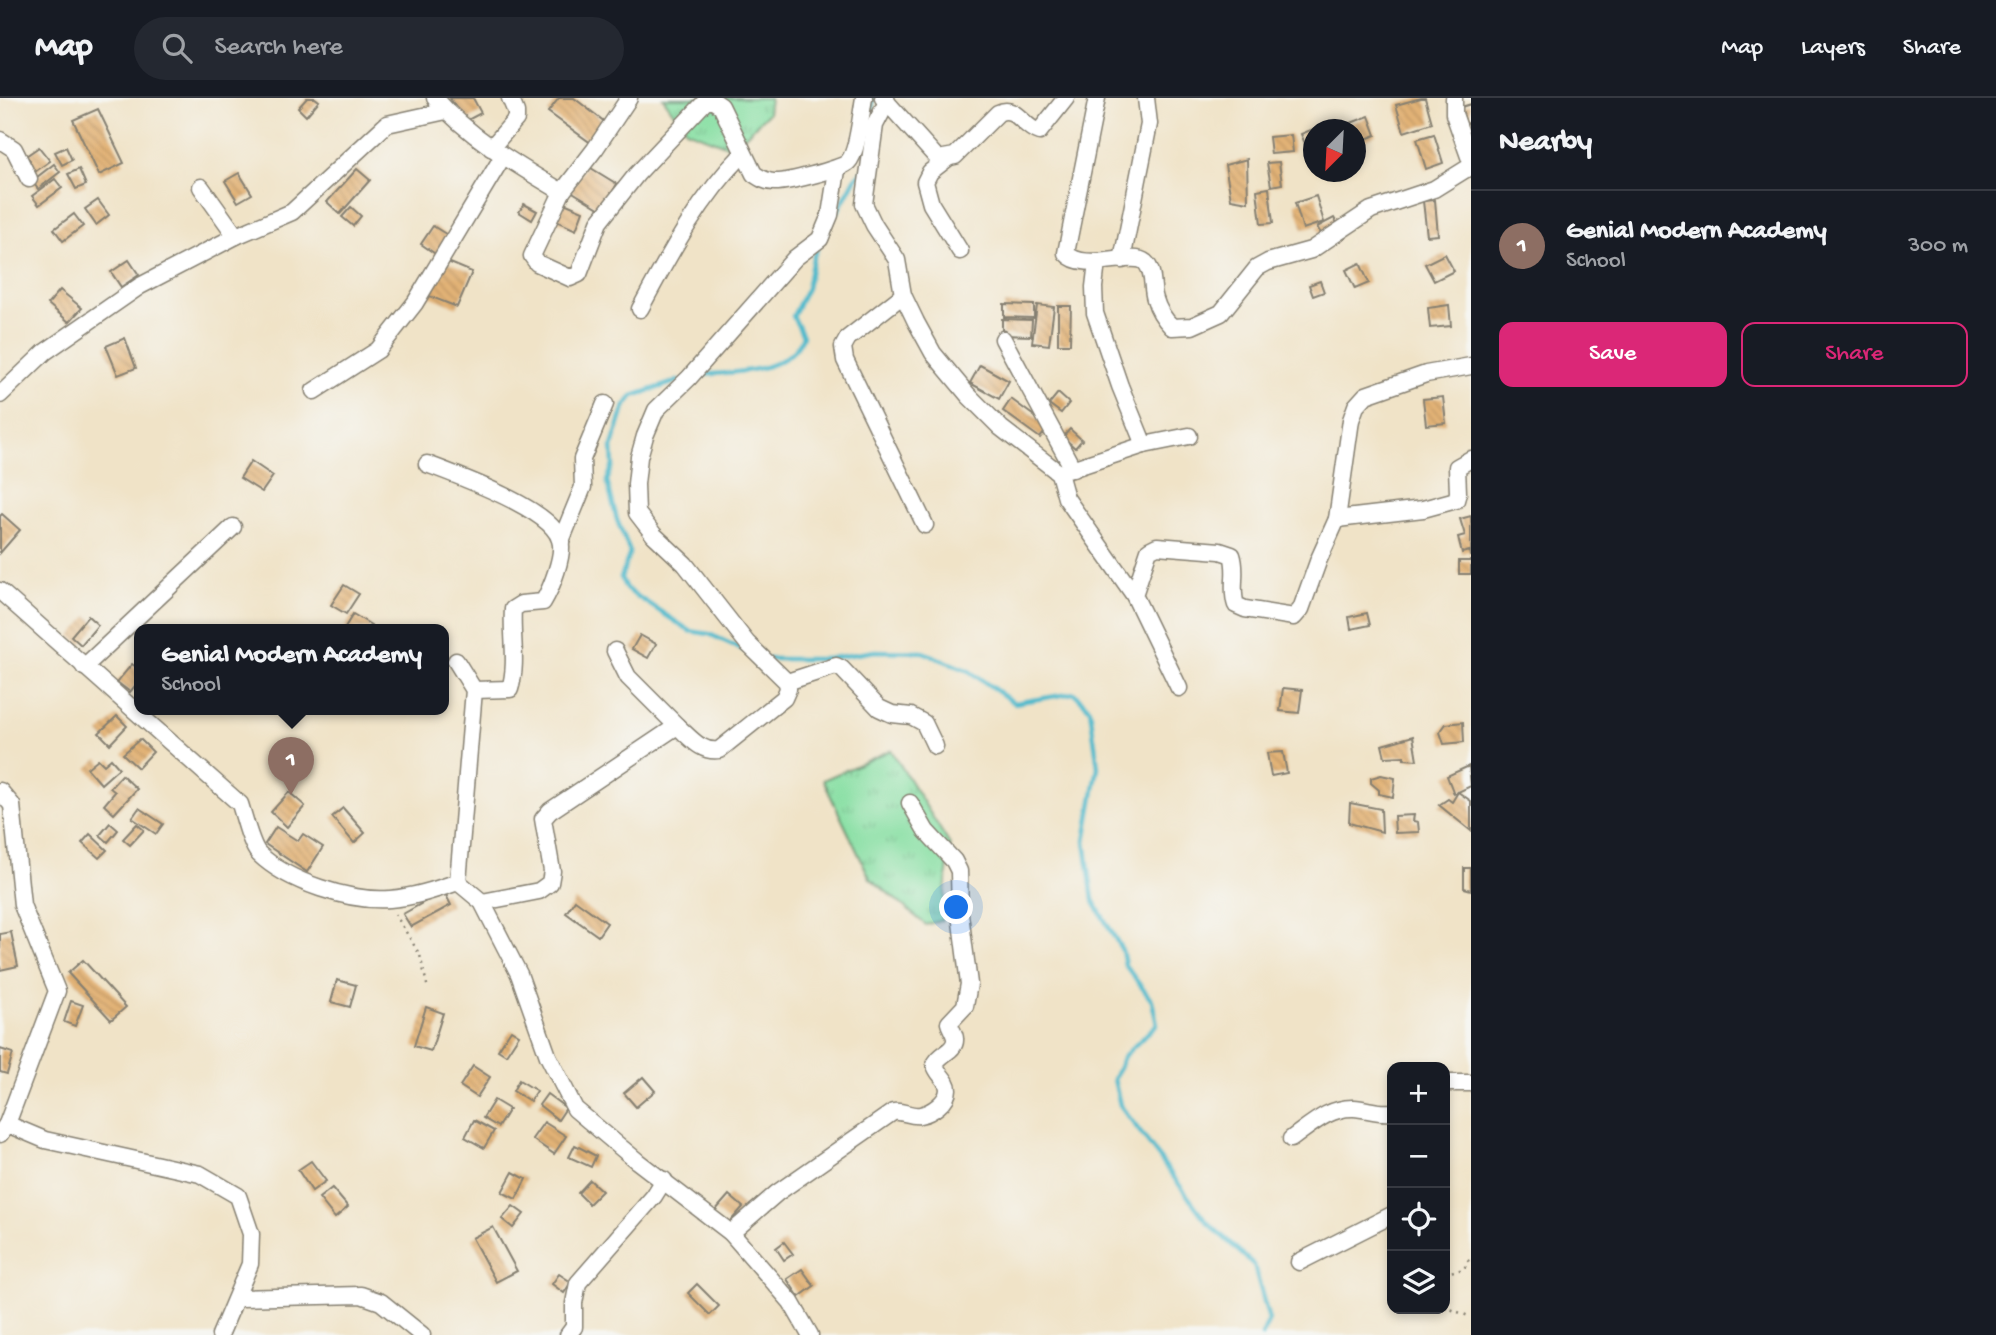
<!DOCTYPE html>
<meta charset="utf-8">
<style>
body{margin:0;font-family:"Gochi Hand",sans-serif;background:#242831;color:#f1f3f6}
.controls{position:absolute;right:21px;bottom:21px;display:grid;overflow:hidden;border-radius:14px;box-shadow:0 4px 10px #0003}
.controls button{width:63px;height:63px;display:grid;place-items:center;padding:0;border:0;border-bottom:2px solid #363941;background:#171b24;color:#f1f3f6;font:35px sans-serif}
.compass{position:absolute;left:1303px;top:21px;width:63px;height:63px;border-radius:50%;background:#171b24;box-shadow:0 4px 10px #0003;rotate:204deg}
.you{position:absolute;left:957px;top:810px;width:24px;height:24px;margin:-18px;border:5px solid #fff;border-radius:50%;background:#1a73e8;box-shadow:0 0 0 10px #1a73e833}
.badge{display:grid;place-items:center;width:46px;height:46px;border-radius:50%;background:#db2777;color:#fff;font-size:23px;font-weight:700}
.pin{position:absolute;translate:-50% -58px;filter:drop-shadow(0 2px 4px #0008)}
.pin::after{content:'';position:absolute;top:37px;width:24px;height:21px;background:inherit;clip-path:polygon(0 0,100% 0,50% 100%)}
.popup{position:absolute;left:134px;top:526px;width:315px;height:91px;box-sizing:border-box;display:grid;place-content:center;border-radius:14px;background:#171b24;filter:drop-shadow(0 2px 5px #0005);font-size:23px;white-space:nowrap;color:#9ea1a6}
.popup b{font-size:26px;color:#f1f3f6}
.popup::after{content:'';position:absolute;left:50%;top:100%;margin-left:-14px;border:14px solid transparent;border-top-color:#171b24}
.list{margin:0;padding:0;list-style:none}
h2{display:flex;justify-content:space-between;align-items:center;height:91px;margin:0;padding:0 28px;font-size:30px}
h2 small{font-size:23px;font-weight:400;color:#9ea1a6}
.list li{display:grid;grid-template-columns:46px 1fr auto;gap:21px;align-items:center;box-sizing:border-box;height:112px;padding:0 28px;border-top:2px solid #363941}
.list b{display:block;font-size:26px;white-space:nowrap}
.list p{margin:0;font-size:23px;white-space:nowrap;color:#9ea1a6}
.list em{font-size:23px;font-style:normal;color:#9ea1a6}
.actions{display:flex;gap:14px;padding:21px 28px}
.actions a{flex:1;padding:16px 0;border:2px solid #db2777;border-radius:14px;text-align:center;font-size:24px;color:#db2777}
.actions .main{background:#db2777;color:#fff}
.icon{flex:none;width:38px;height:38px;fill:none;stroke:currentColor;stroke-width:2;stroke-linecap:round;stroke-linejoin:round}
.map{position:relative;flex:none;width:1471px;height:1237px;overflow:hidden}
header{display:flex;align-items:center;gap:42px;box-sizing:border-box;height:98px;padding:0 35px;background:#171b24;border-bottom:2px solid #363941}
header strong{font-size:33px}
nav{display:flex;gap:38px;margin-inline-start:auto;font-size:24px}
.search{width:490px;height:63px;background:#242831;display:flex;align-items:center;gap:18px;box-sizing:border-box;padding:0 24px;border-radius:38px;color:#9ea1a6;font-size:26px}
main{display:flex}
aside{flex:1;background:#171b24}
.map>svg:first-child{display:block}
</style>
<header>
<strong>Map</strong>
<div class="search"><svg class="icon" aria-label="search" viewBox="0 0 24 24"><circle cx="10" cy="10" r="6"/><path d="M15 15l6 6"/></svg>Search here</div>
<nav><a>Map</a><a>Layers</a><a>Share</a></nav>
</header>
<main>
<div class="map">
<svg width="1471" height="1237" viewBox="0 0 1471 1237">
<defs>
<pattern id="grass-tufts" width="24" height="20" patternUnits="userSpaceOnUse" patternTransform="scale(1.75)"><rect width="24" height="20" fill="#87dfa3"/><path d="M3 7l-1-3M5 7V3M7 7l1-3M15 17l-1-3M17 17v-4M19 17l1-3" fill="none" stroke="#74bf8c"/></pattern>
<pattern id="building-back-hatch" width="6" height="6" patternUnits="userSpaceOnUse" patternTransform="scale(1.75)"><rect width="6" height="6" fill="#e2b276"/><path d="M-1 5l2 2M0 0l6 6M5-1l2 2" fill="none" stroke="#c19866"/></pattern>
</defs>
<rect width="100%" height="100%" fill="#f6f6f2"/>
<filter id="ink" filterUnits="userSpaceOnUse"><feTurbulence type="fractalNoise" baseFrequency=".0143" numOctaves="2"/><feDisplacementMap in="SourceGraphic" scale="14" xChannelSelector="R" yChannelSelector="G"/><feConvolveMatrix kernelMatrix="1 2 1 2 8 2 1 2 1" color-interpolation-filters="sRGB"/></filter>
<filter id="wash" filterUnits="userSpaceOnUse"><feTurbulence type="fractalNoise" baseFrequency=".00686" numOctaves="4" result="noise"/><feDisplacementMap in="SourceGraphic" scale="28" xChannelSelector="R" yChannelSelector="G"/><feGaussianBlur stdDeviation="1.57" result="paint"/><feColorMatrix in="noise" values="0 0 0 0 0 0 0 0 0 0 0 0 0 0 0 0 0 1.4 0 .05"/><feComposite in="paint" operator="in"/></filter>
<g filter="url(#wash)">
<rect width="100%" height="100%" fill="#f0e3c7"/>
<!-- grass -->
<g fill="url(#grass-tufts)" stroke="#527e60" stroke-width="2">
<path d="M663 0H770L768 15 733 50 686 32Z"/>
<path d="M891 652 950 747 942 822 926 827 870 780 823 682Z"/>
</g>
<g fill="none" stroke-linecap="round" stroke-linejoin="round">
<!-- stream -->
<g stroke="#4fbacc" stroke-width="4.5">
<path d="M872 20 873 0"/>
<path d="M838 113 855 81 862 73"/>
<path d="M699 277C733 274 789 276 803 238L793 218 807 190 813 160 817 151"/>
<path d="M678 283 633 298 625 308 612 348 613 367 607 383 617 422 630 454 621 480 626 491 690 533 709 536 744 552"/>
<path d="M769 561H825L875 553 923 554 969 573 1014 605 1074 595 1090 611 1098 669 1085 743 1093 802 1122 852 1125 867 1152 903 1157 926 1124 958 1114 981 1120 1007 1207 1124 1254 1167 1269 1222 1262 1237"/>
</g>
</g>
<g id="blocks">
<!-- building -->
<g fill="url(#building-back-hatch)">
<path d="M307 0H315L319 3 306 18 298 10Z"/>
<path d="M450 0H473L481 15 464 24Z"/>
<path d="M559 0H574L610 28 595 48 548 14Z"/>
<path d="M1421 0H1425L1432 25 1404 34 1396 7Z"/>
<path d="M1471 6V24L1466 26 1461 9Z"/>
<path d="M98 11 124 65 99 77 73 22Z"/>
<path d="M1369 18 1376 37 1356 45V32H1345L1343 28Z"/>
<path d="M1335 22 1339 32H1313V65L1301 36Z"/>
<path d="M1434 36 1443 65 1426 71 1417 41Z"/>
<path d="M1291 37 1293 54 1271 56 1269 39Z"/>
<path d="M39 49 50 63 32 76 24 66 30 62 26 58Z"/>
<path d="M66 49 72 62 62 67 55 54Z"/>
<path d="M1247 61 1248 104 1231 101 1225 67Z"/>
<path d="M1279 64 1282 86 1271 88 1267 65Z"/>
<path d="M54 66 60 74 38 91 32 83Z"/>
<path d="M586 67 617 86 602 112 571 93Z"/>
<path d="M79 71 86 87 76 91 68 76Z"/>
<path d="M357 71 370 82 340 116 327 104Z"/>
<path d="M239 75 252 96 238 104 225 83Z"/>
<path d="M55 81 62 90 39 107 32 98Z"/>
<path d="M1269 90 1273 125 1261 126 1257 92Z"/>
<path d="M1316 98 1324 124 1303 131 1295 105Z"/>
<path d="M98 102 109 117 96 127 85 111Z"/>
<path d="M1435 102 1438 137 1427 138 1423 103Z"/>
<path d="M564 105 583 113 576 132 556 123Z"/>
<path d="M524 106 537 113 532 122 519 114Z"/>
<path d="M351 109 361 118 353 128 342 119Z"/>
<path d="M74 116 83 128 63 143 54 131Z"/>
<path d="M1334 120 1341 132 1325 142 1317 129Z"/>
<path d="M433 128 449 138 437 157 421 146Z"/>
<path d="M1445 156 1454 173 1434 183 1425 166Z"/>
<path d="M129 162 139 177 121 189 111 174Z"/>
<path d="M443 162 472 174 457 209 429 198Z"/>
<path d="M1360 165 1369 185 1355 191 1346 172Z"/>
<path d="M1320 183 1324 194 1313 198 1309 187Z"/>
<path d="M60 192 82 210 69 224 48 206Z"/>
<path d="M1004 206 1034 207V220L1004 219Z"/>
<path d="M1037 207 1054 209 1049 247 1032 245Z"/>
<path d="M1449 207 1451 228 1430 230 1428 210Z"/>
<path d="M1058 208H1071L1070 246H1058Z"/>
<path d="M1002 221 1032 222 1031 238 1002 237Z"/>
<path d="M125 240 136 270 118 277 106 248Z"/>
<path d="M980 267 1009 283 999 301 970 285Z"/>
<path d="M1058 295 1069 305 1061 315 1049 306Z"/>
<path d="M1443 299 1446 325 1426 327 1423 301Z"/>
<path d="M1011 301 1049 329 1040 340 1003 313Z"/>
<path d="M1070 331 1082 342 1075 350 1063 339Z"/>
<path d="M251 363 273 378 262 394 240 380Z"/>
<path d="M2 416 20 432 0 455V418Z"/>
<path d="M1471 418V458H1470L1469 453 1462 455 1458 439 1465 437 1460 421Z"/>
<rect x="1459" y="463" width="12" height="13"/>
<path d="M344 487 359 496 346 516 331 507Z"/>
<path d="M1367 515 1370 527 1351 531 1349 519Z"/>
<path d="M353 516 371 527 369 531H344Z"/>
<path d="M88 518 98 527 81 547 71 538Z"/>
<path d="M640 537 656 546 648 560 632 551Z"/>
<path d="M132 566 139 571V583L130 594 117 584Z"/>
<path d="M1283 590 1302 592 1299 615 1280 613Z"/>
<path d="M117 618 127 628 110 646 99 635Z"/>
<path d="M1463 624 1464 644 1444 646 1440 634 1446 626Z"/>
<path d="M1413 638 1417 662 1404 661V658L1385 659 1382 647Z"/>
<path d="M140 641 153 654 138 670 123 656Z"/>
<path d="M1283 654 1287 675 1271 678 1267 655Z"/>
<path d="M98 661 104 667 111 661 119 670 101 686 87 670Z"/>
<path d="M1469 668 1471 688 1454 696 1447 678Z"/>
<path d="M122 677 137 691 114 716 104 707 115 694 110 690Z"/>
<path d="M1381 677 1395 680 1393 699 1379 696V692L1371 685V680Z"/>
<path d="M289 694 305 708 287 729 271 714Z"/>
<path d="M1458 694 1471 703V733L1439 707 1448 701 1452 704Z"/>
<path d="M1350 705 1381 711 1382 734 1349 725Z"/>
<path d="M139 710 163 726 156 736 132 720Z"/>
<path d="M343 710 365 735 354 745 332 719Z"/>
<path d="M1414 717 1413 723 1418 724 1419 734 1395 735 1394 718Z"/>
<path d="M110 725 118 732 108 744 100 737Z"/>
<path d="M137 726 144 732 130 747 123 741Z"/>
<path d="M276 729 298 743 303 736 323 749 307 774 265 746Z"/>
<path d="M90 736 107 752 99 760 82 745Z"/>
<path d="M1464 770H1471V792L1464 790Z"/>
<path d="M444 793 451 807 411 829 403 816Z"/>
<path d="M575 802 607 825 598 838 566 815Z"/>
<path d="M11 834 18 868 0 872V836Z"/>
<path d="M83 862 126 909 111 922 68 875Z"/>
<path d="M337 882 356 887 350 909 331 904Z"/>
<path d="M71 903 83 907 75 928 64 924Z"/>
<path d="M426 909 443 915 431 953 414 948Z"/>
<path d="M511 932 519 937 506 957 498 952Z"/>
<path d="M0 951 13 955 7 976 0 974Z"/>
<path d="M473 968 490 979 477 999 460 988Z"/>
<path d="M643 979 655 993 636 1009 624 995Z"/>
<path d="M519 982 537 993 530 1003 513 993Z"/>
<path d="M547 996 566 1010 558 1022 539 1007Z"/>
<path d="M494 1002 509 1011 498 1029 483 1020Z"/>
<path d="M474 1022 494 1033 484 1050 465 1039Z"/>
<path d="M544 1024 566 1038 554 1056 532 1041Z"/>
<path d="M575 1047 596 1058 591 1069 569 1059Z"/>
<path d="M311 1063 326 1083 312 1093 298 1072Z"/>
<path d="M513 1074 526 1081 516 1101 502 1094Z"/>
<path d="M590 1082 602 1093 589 1106 578 1095Z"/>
<path d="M332 1090 348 1109 335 1120 319 1100Z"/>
<path d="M729 1097 743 1109 729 1125 715 1113Z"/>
<path d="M513 1108 524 1116 513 1130 502 1121Z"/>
<path d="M493 1129 517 1173 496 1184 472 1140Z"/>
<path d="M784 1144 793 1156 784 1162 776 1150Z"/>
<path d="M802 1171 814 1188 799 1199 787 1181Z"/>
<path d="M559 1176 571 1184 564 1195 552 1186Z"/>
<path d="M697 1186 719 1208 710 1217 688 1195Z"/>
</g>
</g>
</g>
<g filter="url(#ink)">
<use href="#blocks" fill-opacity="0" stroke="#868072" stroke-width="2"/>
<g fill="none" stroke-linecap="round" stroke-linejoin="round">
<defs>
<g id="minor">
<path d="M435 0C470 40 517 67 562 94L595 51 629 0"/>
<path d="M883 0 938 61 955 58 998 15C1016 6 1022 29 1039 34L1066 0"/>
<path d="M886 0 887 4 875 27 864 106 874 127 897 162 903 197 916 224 933 255 968 297 1001 330 1059 375 1066 400 1134 497 1179 590"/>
<path d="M1097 0 1066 155C1083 175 1132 153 1145 164 1155 173 1151 190 1155 201 1158 212 1164 221 1172 229L1192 228 1221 215 1257 170 1268 164 1311 152 1371 112 1434 91 1471 68"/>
<path d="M1454 0V16L1471 64"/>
<path d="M0 42 14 51 29 81"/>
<path d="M491 50 516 21V14L510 0"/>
<path d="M948 60 930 74 925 84 931 106 960 153"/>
<path d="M201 89 236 138"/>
<path d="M562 94 532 158 537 165 570 180 579 176 599 124 637 76 705 4 712 2 721 8 754 76C760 80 766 84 774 84 784 85 842 71 848 64 858 54 861 15 864 0"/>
<path d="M1122 162 1149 26 1146 0"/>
<path d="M1097 164 1094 189 1095 215 1120 288 1144 347"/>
<path d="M903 197 848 240 843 249 845 262 925 427"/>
<path d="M640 211C669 157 699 100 743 56"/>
<path d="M1003 241 1073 371"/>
<path d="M314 293 378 252 415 205 503 58"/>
<path d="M0 297 45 254 140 188 236 138 292 114 387 26 446 13"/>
<path d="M427 366C456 377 552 411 560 442 565 456 551 491 543 504L521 506 513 511C511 537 518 565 510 591L474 592"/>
<path d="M1065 373 1144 347 1189 338"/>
<path d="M1337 421 1423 411 1456 402 1458 395 1457 369 1471 361"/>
<path d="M561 443 583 389 582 361 605 306"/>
<path d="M0 493 240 706C244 718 251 748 259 756 288 784 350 804 390 801 414 799 435 792 458 784L482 804 519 876 548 958 575 1011 637 1063 731 1135 791 1204 810 1237"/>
<path d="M1134 497 1149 452 1157 448 1220 453 1232 457C1238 474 1230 490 1236 507L1245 511 1294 519 1301 511 1319 461 1337 421 1351 322 1356 308 1366 297 1426 276 1471 268"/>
<path d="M615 553 628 579 677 628"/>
<path d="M456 563 474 592 458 784"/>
<path d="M84 569 233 429"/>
<path d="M787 584 836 568 842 571 879 610 892 616 911 618 924 625 935 648"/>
<path d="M0 693 12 707 22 807 57 893 7 1026 0 1036"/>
<path d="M482 804 539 793 550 785 552 773 543 721 550 713 677 628C690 639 701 655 719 652L784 600 788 591 787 584 747 545 685 466 654 437 637 415 636 386 639 359 645 338 656 312 689 280 795 160 820 141 830 117 837 72"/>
<path d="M1445 985H1471"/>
<path d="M7 1026 45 1042 200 1076 238 1098 251 1136 250 1166 220 1237"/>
<path d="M1291 1041C1311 1027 1329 1009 1354 1010 1368 1011 1378 1016 1392 1014"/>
<path d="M731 1135 777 1095 893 1014C903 1012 911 1019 920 1017 931 1015 948 1004 948 991 948 982 937 976 935 967 938 956 956 953 955 941 955 935 950 930 949 925L965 908 969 886 960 816 959 773 954 763 926 733 910 705"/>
<path d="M1299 1164 1392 1117"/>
<path d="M240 1200 361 1197 381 1204 422 1237"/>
<path d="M568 1237 574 1229V1205L578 1185 654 1098 664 1082"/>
</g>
</defs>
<!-- minor casing -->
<use href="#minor" stroke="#868072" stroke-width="19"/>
<!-- path -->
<g stroke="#868072" stroke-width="2.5" stroke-dasharray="2 5" stroke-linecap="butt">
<path d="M395 816 420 857 428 891"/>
<path d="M1445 1175 1464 1171 1471 1157"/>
<path d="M1445 1209 1471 1219"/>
</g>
<!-- minor -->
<use href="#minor" stroke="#fff" stroke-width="16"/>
</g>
</g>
</svg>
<div class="controls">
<button>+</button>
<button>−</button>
<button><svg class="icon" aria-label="locate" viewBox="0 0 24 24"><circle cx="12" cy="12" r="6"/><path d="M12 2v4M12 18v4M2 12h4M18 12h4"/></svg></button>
<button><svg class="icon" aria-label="layers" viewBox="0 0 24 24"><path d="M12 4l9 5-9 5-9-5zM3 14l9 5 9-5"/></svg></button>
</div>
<svg class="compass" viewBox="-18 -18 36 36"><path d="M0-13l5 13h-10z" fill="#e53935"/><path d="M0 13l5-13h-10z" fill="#9ea1a6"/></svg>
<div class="you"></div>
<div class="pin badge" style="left:291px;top:697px;background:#8d6e63">1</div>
<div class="popup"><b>Genial Modern Academy</b>School</div>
</div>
<aside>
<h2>Nearby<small></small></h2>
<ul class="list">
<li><span class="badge" style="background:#8d6e63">1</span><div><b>Genial Modern Academy</b><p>School</p></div><em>300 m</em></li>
</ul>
<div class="actions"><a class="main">Save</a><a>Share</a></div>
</aside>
</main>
